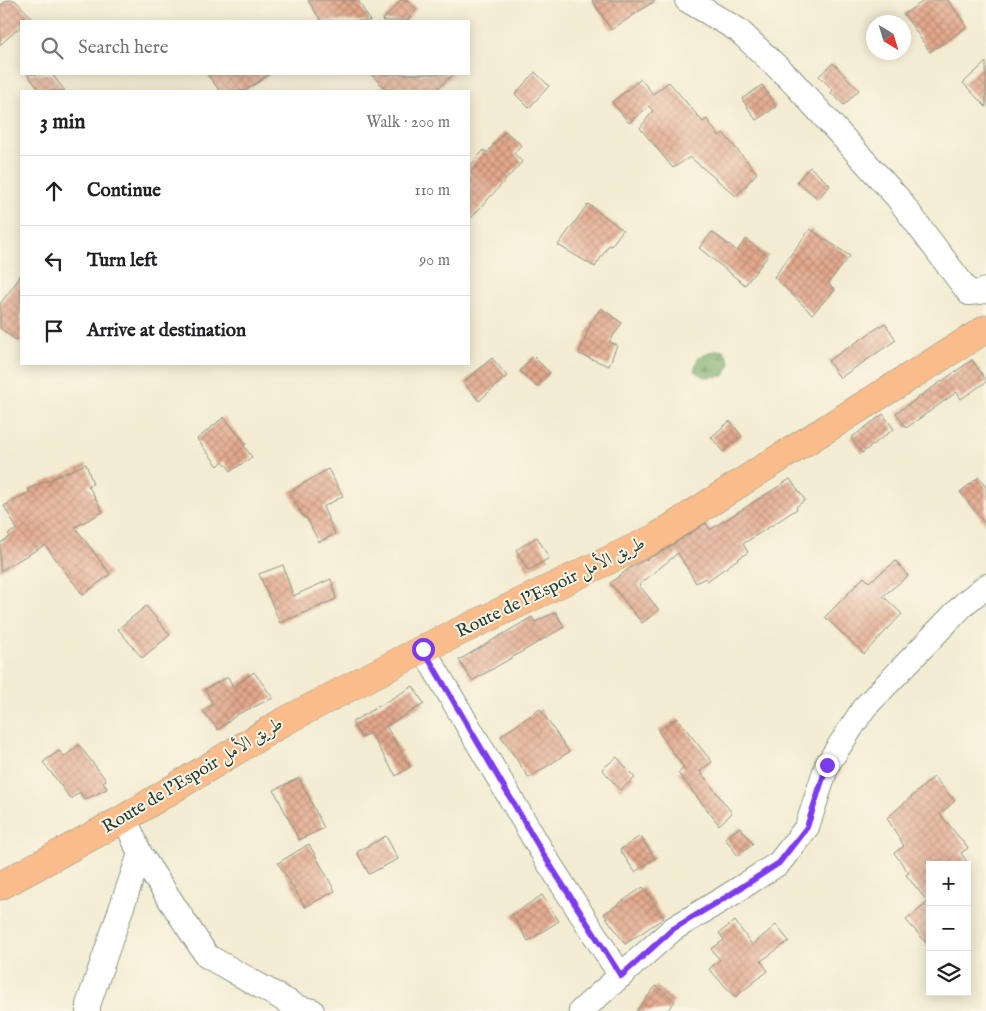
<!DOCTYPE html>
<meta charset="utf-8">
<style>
body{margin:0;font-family:"IM FELL English",Amiri,serif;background:#f6f6f6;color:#202124}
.controls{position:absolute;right:15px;bottom:15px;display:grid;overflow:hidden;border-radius:0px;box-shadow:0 2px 12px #0003}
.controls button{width:45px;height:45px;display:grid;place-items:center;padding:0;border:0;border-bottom:1px solid #e0e0e0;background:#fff;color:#202124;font:25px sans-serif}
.compass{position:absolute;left:866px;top:15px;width:45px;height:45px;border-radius:50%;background:#fff;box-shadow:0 2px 12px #0003;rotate:142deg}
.stop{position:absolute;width:15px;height:15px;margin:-11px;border:4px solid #7c3aed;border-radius:50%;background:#fff}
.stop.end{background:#7c3aed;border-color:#fff;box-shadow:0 1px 5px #0008}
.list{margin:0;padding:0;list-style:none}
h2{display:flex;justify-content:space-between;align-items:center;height:65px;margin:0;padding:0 20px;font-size:21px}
h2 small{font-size:16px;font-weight:400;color:#757577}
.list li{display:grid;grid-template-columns:32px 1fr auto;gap:15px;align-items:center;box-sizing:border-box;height:70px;padding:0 20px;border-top:1px solid #e0e0e0}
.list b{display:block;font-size:19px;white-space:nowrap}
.list em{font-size:16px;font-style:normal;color:#757577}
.icon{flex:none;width:28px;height:28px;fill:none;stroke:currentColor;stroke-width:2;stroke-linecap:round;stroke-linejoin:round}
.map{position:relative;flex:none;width:986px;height:1011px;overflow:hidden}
.search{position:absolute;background:#fff;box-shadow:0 2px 12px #0003;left:20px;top:20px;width:450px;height:55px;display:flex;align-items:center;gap:12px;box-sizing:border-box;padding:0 18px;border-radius:0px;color:#757577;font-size:19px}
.panel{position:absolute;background:#fff;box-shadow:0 2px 12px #0003;left:20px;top:90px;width:450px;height:275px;border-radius:0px}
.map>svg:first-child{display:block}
</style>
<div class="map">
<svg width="986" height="1011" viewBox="0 0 986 1011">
<defs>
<pattern id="forest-firs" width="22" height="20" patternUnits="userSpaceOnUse" patternTransform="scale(1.25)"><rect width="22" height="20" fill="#7aab66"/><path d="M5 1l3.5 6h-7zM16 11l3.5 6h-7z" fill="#638c55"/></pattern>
<pattern id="building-cross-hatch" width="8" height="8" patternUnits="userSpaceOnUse" patternTransform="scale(1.25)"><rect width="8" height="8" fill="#e3a88c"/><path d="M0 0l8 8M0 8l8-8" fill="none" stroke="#b78a73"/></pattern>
</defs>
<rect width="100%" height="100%" fill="#fcf5e5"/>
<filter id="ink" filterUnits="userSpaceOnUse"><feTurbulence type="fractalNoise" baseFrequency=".02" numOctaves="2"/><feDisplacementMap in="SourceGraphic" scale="10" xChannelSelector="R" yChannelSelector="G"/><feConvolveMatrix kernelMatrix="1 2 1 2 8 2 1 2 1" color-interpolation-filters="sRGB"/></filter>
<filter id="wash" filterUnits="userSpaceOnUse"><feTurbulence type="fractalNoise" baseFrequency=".0096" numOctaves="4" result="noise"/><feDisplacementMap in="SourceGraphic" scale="20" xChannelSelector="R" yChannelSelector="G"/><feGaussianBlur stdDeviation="1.12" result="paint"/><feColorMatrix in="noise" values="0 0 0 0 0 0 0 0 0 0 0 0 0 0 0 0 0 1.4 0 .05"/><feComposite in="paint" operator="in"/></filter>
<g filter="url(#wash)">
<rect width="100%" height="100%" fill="#f3ecd2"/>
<!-- forest -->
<path fill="url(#forest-firs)" stroke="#4c744d" d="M724 350 730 363 724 376 704 377 694 371 698 358 709 352Z"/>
<g id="blocks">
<!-- building -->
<g fill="url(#building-cross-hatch)">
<path d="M7 0H15L31 17 26 21H21V26L0 45V6Z"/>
<path d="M308 0H358L370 21H321Z"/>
<path d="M401 0H407L417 9 407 21H382Z"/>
<path d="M592 0H656L611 30Z"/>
<path d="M925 0H948L967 27 930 52 904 14Z"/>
<path d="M986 62V107L963 83Z"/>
<path d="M833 63 859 90 844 105 831 93 833 90 819 76Z"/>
<path d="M535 72 549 86 529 108 515 94Z"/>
<path d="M27 74H52L65 91H40Z"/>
<path d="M207 74H270L245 91H220Z"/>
<path d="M371 74H454L435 91H387Z"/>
<path d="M641 79 653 94 669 82 703 122 707 119 719 136 723 133 757 173 736 196 690 157 673 168 640 128 653 111 649 106 629 123 612 102Z"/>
<path d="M762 85 776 107 756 120 742 99Z"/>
<path d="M505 131 521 145 514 153 522 162 469 220V167L484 150 487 153Z"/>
<path d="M810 167 830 185 818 199 797 181Z"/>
<path d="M588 204 623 230 611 246 609 245 595 267 558 245Z"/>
<path d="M810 229 850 256 828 283 835 290 812 314 774 277Z"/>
<path d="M712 232 737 251 746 239 768 256 745 285 699 248Z"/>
<path d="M21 276V344L0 328V304Z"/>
<path d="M601 308 622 323 609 342 617 345 609 366 579 354 591 322Z"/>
<path d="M885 323 896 340 840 378 828 361Z"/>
<path d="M533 356 550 373 537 387 520 371Z"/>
<path d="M492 358 507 376 479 401 464 382Z"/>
<path d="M972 360 986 380V382L961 399 957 392 906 428 896 413Z"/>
<path d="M883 414 894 429 862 453 851 438Z"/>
<path d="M224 417 246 444 244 446 252 457 231 471 223 461 218 466 197 439Z"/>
<path d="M730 421 742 436 723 452 711 437Z"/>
<path d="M86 464 93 484 88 485 103 512 75 527 110 574 83 595 45 545 0 571V543L10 537 8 534 17 529 4 506 30 492 28 489Z"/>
<path d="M328 469 343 496 323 507 335 534 319 542 306 517 304 518 289 492Z"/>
<path d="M979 477 986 487V525L960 492Z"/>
<path d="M790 479 805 500 796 507 797 509 743 544 748 552 707 581 705 578 696 583 678 553 639 585 659 610 642 623 610 583 631 567 663 551 706 523 710 530Z"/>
<path d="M537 537 549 558 528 571 516 550Z"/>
<path d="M896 561 908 576 883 596 902 614 864 654 825 617 864 577 869 582Z"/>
<path d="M283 565 293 596 331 579 336 599 280 623 259 574Z"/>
<path d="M146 606 170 635 142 658 118 629Z"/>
<path d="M556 612 564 627 472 681 459 660 532 617 535 622Z"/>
<path d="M254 672 273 698 238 714 218 730 203 711 213 704 205 689 228 677 233 687Z"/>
<path d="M413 686 424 704 386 726 410 767 396 776 370 733 361 738 352 722Z"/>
<path d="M540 709 569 752 529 778 501 736Z"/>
<path d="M677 718 712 762 700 771 732 813 719 825 678 773 684 768 658 731Z"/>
<path d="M79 745 106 780 103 782 107 789 84 800 80 792 71 799 43 762 59 751 64 757Z"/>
<path d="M617 757 635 778 620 790 602 769Z"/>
<path d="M934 777 955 801 940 814 968 848 961 853 969 865H930V947L906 920 928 902 906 875 909 873 894 853 904 846 887 818Z"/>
<path d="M299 778 324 828 299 840 274 790Z"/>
<path d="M740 827 753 844 738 856 725 838Z"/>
<path d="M386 836 398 859 369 874 357 852Z"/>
<path d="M640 836 655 858 635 872 620 850Z"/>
<path d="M309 844 335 891 305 907 278 863Z"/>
<path d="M643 887 664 918 625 944 604 914Z"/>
<path d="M542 895 559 921 528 941 512 915Z"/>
<path d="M735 921 752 945 776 925 789 941 761 961 768 971 735 997 709 969 720 960 711 949 724 940 719 933Z"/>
<path d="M656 986 675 1001 667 1011H636Z"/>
</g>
</g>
</g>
<g filter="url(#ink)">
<use href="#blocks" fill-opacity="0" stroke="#899483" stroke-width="1"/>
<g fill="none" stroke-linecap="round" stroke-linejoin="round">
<defs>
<g id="minor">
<path d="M687 0 738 30 791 80 897 197 969 293 980 292 986 290"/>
<path d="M423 649 545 857 621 976"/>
<path d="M140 854 207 956 299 1008 312 1011"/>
<path d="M88 1011V1005L140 854 125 818"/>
<path d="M581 1011 673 929 728 896 779 863 807 827 827 765 864 708 965 603 986 586"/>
</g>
<path id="highway" d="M0 886 125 818 283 722 423 649 655 538 770 464 986 329"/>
</defs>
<!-- minor casing -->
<use href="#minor" stroke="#899483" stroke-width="26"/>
<!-- highway casing -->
<use href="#highway" stroke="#899483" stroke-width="29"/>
<!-- minor -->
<use href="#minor" stroke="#fff" stroke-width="24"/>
<!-- highway -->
<use href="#highway" stroke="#fabc8b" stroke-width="28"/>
</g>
</g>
<g fill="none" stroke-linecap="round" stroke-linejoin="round" filter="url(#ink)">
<!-- route -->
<path stroke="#7c3aed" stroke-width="6" d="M423 649 545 857 621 976 673 929 728 896 779 863 807 827 827 765"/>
</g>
<g text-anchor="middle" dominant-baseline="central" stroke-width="4" stroke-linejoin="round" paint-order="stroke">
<!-- street labels -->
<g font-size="18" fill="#1f3d34" stroke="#fcf5e5">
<text transform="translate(551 588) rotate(-26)">Route de l’Espoir طريق الأمل</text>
<text transform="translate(193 776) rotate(-31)">Route de l’Espoir طريق الأمل</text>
</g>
</g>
</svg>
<div class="controls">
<button>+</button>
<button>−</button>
<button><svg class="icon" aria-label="layers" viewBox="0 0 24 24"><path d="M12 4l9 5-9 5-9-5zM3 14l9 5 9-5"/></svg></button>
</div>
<svg class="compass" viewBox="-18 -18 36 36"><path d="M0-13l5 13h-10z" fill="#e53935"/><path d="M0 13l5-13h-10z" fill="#757577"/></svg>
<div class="stop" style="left:423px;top:649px"></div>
<div class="stop end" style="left:827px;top:765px"></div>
<div class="search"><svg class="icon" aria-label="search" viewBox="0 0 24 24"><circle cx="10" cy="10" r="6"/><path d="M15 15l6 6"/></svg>Search here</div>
<section class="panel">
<h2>3 min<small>Walk · 200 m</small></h2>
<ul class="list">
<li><svg class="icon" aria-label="ahead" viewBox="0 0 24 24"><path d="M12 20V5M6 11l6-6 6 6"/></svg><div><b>Continue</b></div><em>110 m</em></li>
<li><svg class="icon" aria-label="left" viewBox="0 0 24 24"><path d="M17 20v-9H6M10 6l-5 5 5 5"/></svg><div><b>Turn left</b></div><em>90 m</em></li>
<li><svg class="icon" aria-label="arrive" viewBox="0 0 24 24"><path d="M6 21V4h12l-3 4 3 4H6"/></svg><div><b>Arrive at destination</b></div></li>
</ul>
</section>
</div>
